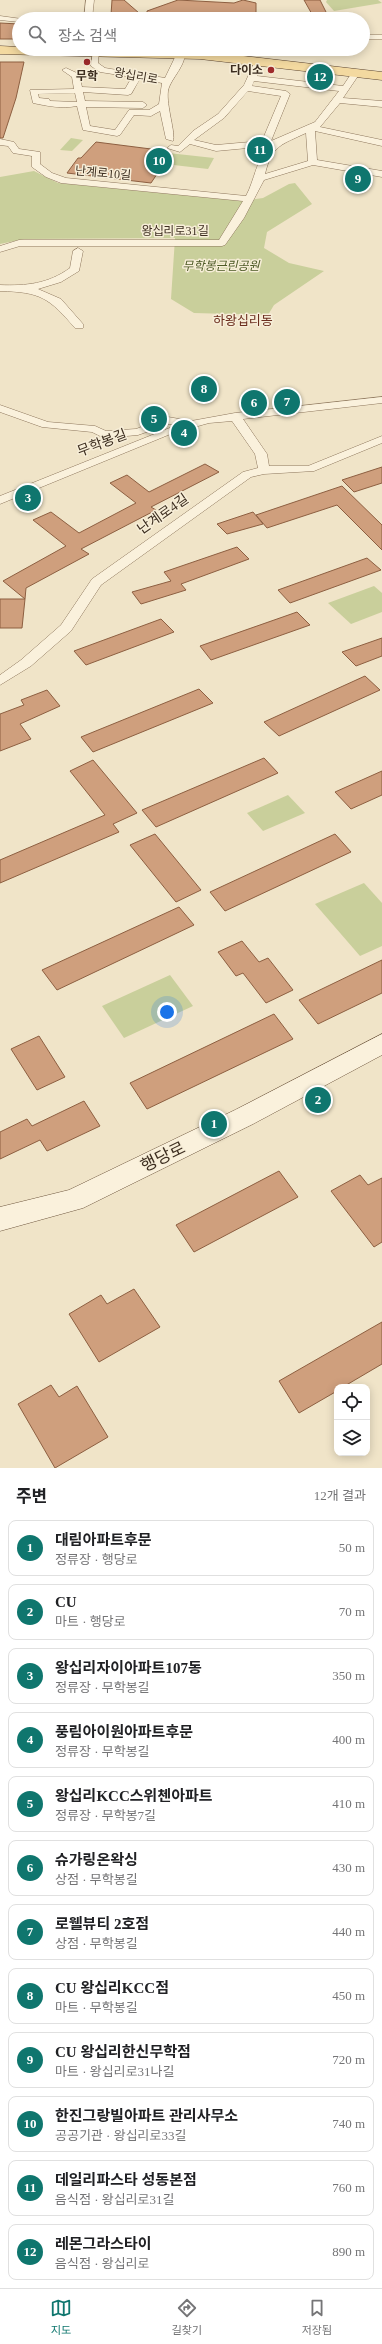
<!DOCTYPE html>
<html lang="ko">
<meta charset="utf-8">
<style>
body{margin:0;font-family:"Times New Roman","Noto Sans KR",serif;background:#f2f2f2;color:#202124}
.controls{position:absolute;right:12px;bottom:12px;display:grid;overflow:hidden;border-radius:8px;box-shadow:0 2px 10px #0003}
.controls button{width:36px;height:36px;display:grid;place-items:center;padding:0;border:0;border-bottom:1px solid #e0e0e0;background:#fff;color:#202124;font:20px sans-serif}
.you{position:absolute;left:167px;top:1012px;width:14px;height:14px;margin:-10px;border:3px solid #fff;border-radius:50%;background:#1a73e8;box-shadow:0 0 0 6px #1a73e833}
.badge{display:grid;place-items:center;width:26px;height:26px;border-radius:50%;background:#0f766e;color:#fff;font-size:13px;font-weight:700}
.pin{position:absolute;translate:-50% -50%;border:2px solid #fff;box-shadow:0 1px 4px #0006}
.list{margin:0;padding:0;list-style:none}
h2{display:flex;justify-content:space-between;align-items:center;height:52px;margin:0;padding:0 16px;font-size:17px}
h2 small{font-size:13px;font-weight:400;color:#757577}
.list li{display:grid;grid-template-columns:26px 1fr auto;gap:12px;align-items:center;box-sizing:border-box;height:56px;margin:0 8px 8px;padding:0 8px;border:1px solid #e0e0e0;border-radius:8px}
.list b{display:block;font-size:15px;white-space:nowrap}
.list p{margin:0;font-size:13px;white-space:nowrap;color:#757577}
.list em{font-size:13px;font-style:normal;color:#757577}
.icon{flex:none;width:22px;height:22px;fill:none;stroke:currentColor;stroke-width:2;stroke-linecap:round;stroke-linejoin:round}
.map{position:relative;flex:none;width:382px;height:1468px;overflow:hidden}
.search{position:absolute;background:#fff;box-shadow:0 2px 10px #0003;left:12px;right:12px;top:12px;height:44px;display:flex;align-items:center;gap:10px;box-sizing:border-box;padding:0 14px;border-radius:22px;color:#757577;font-size:15px}
.sheet{height:820px;background:#fff}
nav{display:flex;justify-content:space-around;align-items:center;box-sizing:border-box;height:56px;border-top:1px solid #e0e0e0;background:#fff;font-size:11px;color:#757577}
nav a{display:grid;justify-items:center;gap:2px}
nav .on{color:#0f766e}
.map>svg:first-child{display:block}
</style>
<div class="map">
<svg width="382" height="1468" viewBox="0 0 382 1468">
<rect width="100%" height="100%" fill="#f0e4c8"/>
<!-- green -->
<g fill="#c9cf9b">
<path d="M327 0H378L382 3 334 11 326 2Z"/>
<path d="M71 138 83 140 72 151 60 150Z"/>
<path d="M159 152 214 158 208 169 165 164 169 158 156 157Z"/>
<path d="M34 171 58 183 241 201 263 198 289 184 295 183 312 204 267 232 264 248 289 263 324 271 274 305 268 315 194 313 171 299 175 238 24 239 0 244V177Z"/>
<path d="M374 586 382 593V612L351 624 328 603Z"/>
<path d="M288 795 305 813 263 831 247 813Z"/>
<path d="M364 883 382 903V946L360 956 315 904Z"/>
<path d="M170 975 193 1006 124 1038 102 1006Z"/>
</g>
<!-- building -->
<g fill="#cf9f7d" stroke="#8d5f41">
<path d="M112 0H124L139 13 111 15Z"/>
<path d="M178 0 234 3 243 0 256 3V19H172L173 13H147V11Z"/>
<path d="M304 0H320L328 16H313Z"/>
<path d="M0 23 19 24V39H0Z"/>
<path d="M0 62H24L16 98 3 138H0Z"/>
<path d="M96 142 151 149 145 156 167 159 151 183 67 173 78 158H81Z"/>
<path d="M205 464 219 472 151 507 156 510 81 549 89 554 26 588 25 599 3 581 66 546 33 520 51 512 79 533 136 503 110 483 127 475 149 492Z"/>
<path d="M382 467V483L354 492 342 480Z"/>
<path d="M342 486 382 525V550L337 505 267 528 256 515Z"/>
<path d="M253 512 263 524 227 534 217 524Z"/>
<path d="M237 547 249 559 181 584 186 590 141 604 132 592 171 581 164 572Z"/>
<path d="M367 558 381 570 290 603 278 590Z"/>
<path d="M0 599H25L22 628H0Z"/>
<path d="M297 612 310 625 211 660 200 646Z"/>
<path d="M161 619 174 632 86 665 74 651Z"/>
<path d="M382 638V656L356 666 342 652Z"/>
<path d="M365 676 380 690 279 736 264 722Z"/>
<path d="M199 689 213 703 93 752 81 737Z"/>
<path d="M47 690 60 706 20 724 31 739 0 751V714L24 705 21 700Z"/>
<path d="M264 758 278 773 156 827 142 810Z"/>
<path d="M93 760 137 813 113 824 119 832 0 883V860L105 815 70 771Z"/>
<path d="M382 771V795L351 809 335 792Z"/>
<path d="M155 834 201 890 176 902 130 845Z"/>
<path d="M335 834 351 852 225 911 210 892Z"/>
<path d="M179 907 194 925 57 990 42 970Z"/>
<path d="M242 941 259 962 268 958 293 990 266 1003 243 973 236 976 218 952Z"/>
<path d="M382 960V993L318 1024 299 1000Z"/>
<path d="M274 1014 293 1039 147 1109 130 1083Z"/>
<path d="M39 1036 65 1077 37 1090 11 1049Z"/>
<path d="M84 1101 100 1126 47 1151 40 1140 0 1159V1132L27 1119 32 1126Z"/>
<path d="M279 1171 298 1197 194 1252 176 1225Z"/>
<path d="M360 1175 368 1185 382 1178V1242L374 1247 331 1191Z"/>
<path d="M134 1289 160 1327 99 1362 69 1314 101 1295 107 1304Z"/>
<path d="M382 1322V1364L343 1387H337V1391L299 1413 279 1381Z"/>
<path d="M51 1385 59 1397 77 1386 108 1437 55 1468 18 1404Z"/>
</g>
<g fill="none" stroke-linecap="round" stroke-linejoin="round">
<defs>
<g id="minor">
<path d="M86 0H94L92 19H84Z"/>
<path d="M0 16 22 19H19V22L0 20Z"/>
<rect x="363" y="35" width="19" height="4"/>
<path d="M93 50H99L98 63 105 68 165 78 178 51H184C188 64 170 79 168 91 166 105 176 134 173 141L166 139 160 111 151 116 134 115 120 135 117 136 83 130 77 106C62 109 47 106 33 103L30 90 74 89 72 77 62 70 66 68 79 74 82 87 125 89 132 77 100 72 91 66ZM140 79 162 83 159 104 149 110H129L115 130 90 126 86 107 143 108 147 105 143 102 85 101 83 92 128 95 131 94ZM75 93 77 102 50 101 49 99 39 98 38 94Z"/>
<path d="M256 59 263 61 257 76 343 86 353 71H359L360 73 343 98 382 101V107L340 103 320 127 382 140V146L315 131 317 160 382 171V177L313 165 264 180 244 218 225 245 222 246H20L0 252V246L19 240H219L243 201 61 183 46 177 32 167V156L13 153 8 146 0 145V139L14 142 19 149 40 152V164L52 173 66 178 246 196C255 179 256 160 269 146L216 151 190 144 180 152 167 148 171 145 178 146 193 131 218 114 244 85ZM254 81 339 91 315 122 271 141 290 94 286 91 252 86ZM248 91 281 96 262 141 216 145 194 140 224 118ZM306 133 308 161 265 174C272 145 281 145 306 133Z"/>
<path d="M78 248 83 251 79 271 61 282 38 289 61 299 83 324V328H75C49 298 41 292 0 291V285C26 286 48 284 70 268L73 251Z"/>
<path d="M382 397V403L243 419 267 454 269 466H308L382 436V443L314 471 264 474 251 477 101 585 71 631 31 666 0 685V675L21 660 61 625 92 579 243 472 258 468 255 454 232 421 209 423 173 433 0 504V496L177 425 169 424 138 435 104 438 92 432 42 427 0 412V405L48 422 95 426 106 431 136 429 168 417 191 421 235 413Z"/>
</g>
<path id="secondary" d="M382 1034V1055L253 1124 83 1208 0 1231V1207L69 1190 235 1110Z"/>
<path id="primary" d="M0 46 19 47V49L200 51 382 72V80L200 59 0 54Z"/>
</defs>
<!-- minor casing -->
<use href="#minor" stroke="#8d765c" stroke-width="1"/>
<!-- secondary casing -->
<use href="#secondary" stroke="#6f573f" stroke-width="1"/>
<!-- primary casing -->
<use href="#primary" stroke="#5b4430" stroke-width="1"/>
<!-- minor -->
<use href="#minor" fill="#faf1dc" fill-rule="evenodd"/>
<!-- secondary -->
<use href="#secondary" fill="#faf1dc" fill-rule="evenodd"/>
<!-- primary -->
<use href="#primary" fill="#f3d9a0" fill-rule="evenodd"/>
</g>
<!-- markers -->
<g fill="#9e2a2b" stroke="#f7eed8" stroke-width="1.5">
<circle cx="87" cy="62" r="4"/>
<circle cx="271" cy="70" r="4"/>
</g>
<g text-anchor="middle" dominant-baseline="central" stroke-width="3" stroke-linejoin="round" paint-order="stroke">
<!-- far-poi labels -->
<g font-size="12" font-weight="bold" fill="#3d2e20" stroke="#f7eed8" text-anchor="end">
<text x="263" y="70">다이소</text>
<text x="87" y="76" text-anchor="middle">무학</text>
</g>
<!-- far-street labels -->
<g font-size="12" fill="#3d2e20" stroke="#f7eed8">
<text transform="translate(136 76) rotate(10)">왕십리로</text>
<text transform="translate(103 173) rotate(5)">난계로10길</text>
<text x="175" y="231">왕십리로31길</text>
</g>
<!-- far-park labels -->
<g font-size="12" font-style="italic" fill="#4d5a26" stroke="#f7eed8">
<text x="221" y="266">무학봉근린공원</text>
</g>
<!-- far-quarter labels -->
<g font-size="13" fill="#6b2e1e" stroke="#f7eed8">
<text x="243" y="320">하왕십리동</text>
</g>
<!-- street labels -->
<g font-size="14" fill="#3d2e20" stroke="#f7eed8">
<text transform="translate(102 443) rotate(-21)">무학봉길</text>
<text transform="translate(163 514) rotate(-35)">난계로4길</text>
</g>
<!-- near-street labels -->
<g font-size="17" fill="#3d2e20" stroke="#f7eed8">
<text transform="translate(163 1157) rotate(-26)">행당로</text>
</g>
</g>
</svg>
<div class="controls">
<button><svg class="icon" aria-label="locate" viewBox="0 0 24 24"><circle cx="12" cy="12" r="6"/><path d="M12 2v4M12 18v4M2 12h4M18 12h4"/></svg></button>
<button><svg class="icon" aria-label="layers" viewBox="0 0 24 24"><path d="M12 4l9 5-9 5-9-5zM3 14l9 5 9-5"/></svg></button>
</div>
<div class="you"></div>
<div class="pin badge" style="left:214px;top:1124px">1</div>
<div class="pin badge" style="left:318px;top:1100px">2</div>
<div class="pin badge" style="left:28px;top:498px">3</div>
<div class="pin badge" style="left:184px;top:433px">4</div>
<div class="pin badge" style="left:154px;top:419px">5</div>
<div class="pin badge" style="left:254px;top:403px">6</div>
<div class="pin badge" style="left:287px;top:402px">7</div>
<div class="pin badge" style="left:204px;top:389px">8</div>
<div class="pin badge" style="left:358px;top:179px">9</div>
<div class="pin badge" style="left:159px;top:161px">10</div>
<div class="pin badge" style="left:260px;top:150px">11</div>
<div class="pin badge" style="left:320px;top:77px">12</div>
<div class="search"><svg class="icon" aria-label="search" viewBox="0 0 24 24"><circle cx="10" cy="10" r="6"/><path d="M15 15l6 6"/></svg>장소 검색</div>
</div>
<section class="sheet">
<h2>주변<small>12개 결과</small></h2>
<ul class="list">
<li><span class="badge">1</span><div><b>대림아파트후문</b><p>정류장 · 행당로</p></div><em>50 m</em></li>
<li><span class="badge">2</span><div><b>CU</b><p>마트 · 행당로</p></div><em>70 m</em></li>
<li><span class="badge">3</span><div><b>왕십리자이아파트107동</b><p>정류장 · 무학봉길</p></div><em>350 m</em></li>
<li><span class="badge">4</span><div><b>풍림아이원아파트후문</b><p>정류장 · 무학봉길</p></div><em>400 m</em></li>
<li><span class="badge">5</span><div><b>왕십리KCC스위첸아파트</b><p>정류장 · 무학봉7길</p></div><em>410 m</em></li>
<li><span class="badge">6</span><div><b>슈가링온왁싱</b><p>상점 · 무학봉길</p></div><em>430 m</em></li>
<li><span class="badge">7</span><div><b>로웰뷰티 2호점</b><p>상점 · 무학봉길</p></div><em>440 m</em></li>
<li><span class="badge">8</span><div><b>CU 왕십리KCC점</b><p>마트 · 무학봉길</p></div><em>450 m</em></li>
<li><span class="badge">9</span><div><b>CU 왕십리한신무학점</b><p>마트 · 왕십리로31나길</p></div><em>720 m</em></li>
<li><span class="badge">10</span><div><b>한진그랑빌아파트 관리사무소</b><p>공공기관 · 왕십리로33길</p></div><em>740 m</em></li>
<li><span class="badge">11</span><div><b>데일리파스타 성동본점</b><p>음식점 · 왕십리로31길</p></div><em>760 m</em></li>
<li><span class="badge">12</span><div><b>레몬그라스타이</b><p>음식점 · 왕십리로</p></div><em>890 m</em></li>
</ul>
</section>
<nav>
<a class="on"><svg class="icon" aria-label="map" viewBox="0 0 24 24"><path d="M3 6l6-2 6 2 6-2v14l-6 2-6-2-6 2zM9 4v14M15 6v14"/></svg>지도</a>
<a><svg class="icon" aria-label="directions" viewBox="0 0 24 24"><path d="M12 3l9 9-9 9-9-9zM9 14v-3h6M13 9l2 2-2 2"/></svg>길찾기</a>
<a><svg class="icon" aria-label="saved" viewBox="0 0 24 24"><path d="M7 4h10v16l-5-4-5 4z"/></svg>저장됨</a>
</nav>
